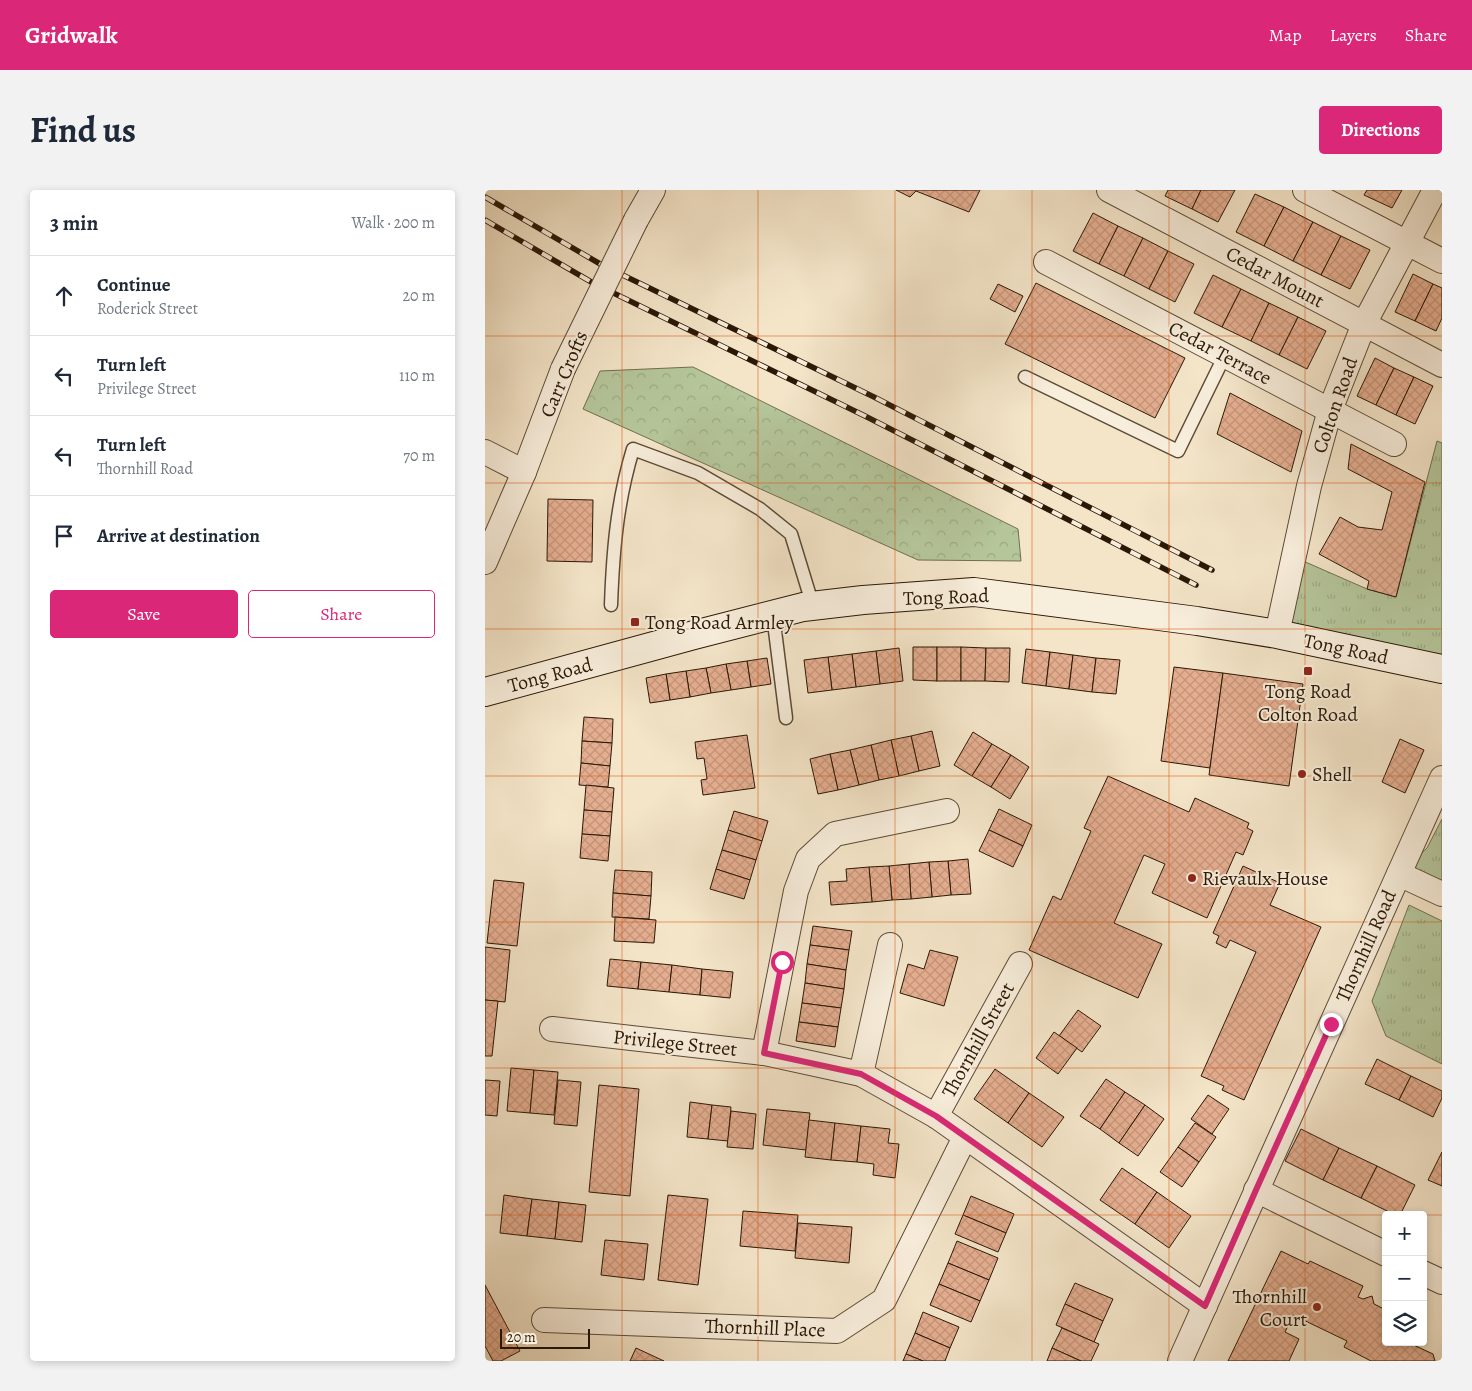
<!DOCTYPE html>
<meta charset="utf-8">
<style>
body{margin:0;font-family:Alegreya,serif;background:#f2f2f3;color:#1f2937}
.controls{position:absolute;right:15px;bottom:15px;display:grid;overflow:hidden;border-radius:5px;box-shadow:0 2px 8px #0003}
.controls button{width:45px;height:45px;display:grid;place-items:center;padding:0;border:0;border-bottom:1px solid #e0e1e3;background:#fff;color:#1f2937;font:25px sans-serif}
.scale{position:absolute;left:15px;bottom:12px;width:90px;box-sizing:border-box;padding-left:5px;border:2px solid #2a1805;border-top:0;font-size:14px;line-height:18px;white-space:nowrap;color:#2a1805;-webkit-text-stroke:4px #f8eedc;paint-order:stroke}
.stop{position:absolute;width:15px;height:15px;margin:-11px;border:4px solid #db2777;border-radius:50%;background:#fff}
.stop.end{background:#db2777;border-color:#fff;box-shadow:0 1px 5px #0008}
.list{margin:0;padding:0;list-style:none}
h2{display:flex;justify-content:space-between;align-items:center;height:65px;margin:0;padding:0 20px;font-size:21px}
h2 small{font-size:16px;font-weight:400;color:#747a83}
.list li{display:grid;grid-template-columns:32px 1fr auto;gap:15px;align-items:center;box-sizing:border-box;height:80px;padding:0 20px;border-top:1px solid #e0e1e3}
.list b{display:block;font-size:19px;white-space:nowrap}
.list p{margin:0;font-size:16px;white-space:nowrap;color:#747a83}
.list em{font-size:16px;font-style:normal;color:#747a83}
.actions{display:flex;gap:10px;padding:15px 20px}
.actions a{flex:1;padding:11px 0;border:1px solid #db2777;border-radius:5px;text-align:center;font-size:18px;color:#db2777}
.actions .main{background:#db2777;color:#fff}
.icon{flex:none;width:28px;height:28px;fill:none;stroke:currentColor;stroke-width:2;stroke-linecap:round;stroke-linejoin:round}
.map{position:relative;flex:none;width:957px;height:1171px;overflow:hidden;border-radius:5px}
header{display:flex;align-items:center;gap:30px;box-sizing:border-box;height:70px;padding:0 25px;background:#db2777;color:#fff}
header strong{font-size:24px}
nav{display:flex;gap:28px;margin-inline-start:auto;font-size:18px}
.intro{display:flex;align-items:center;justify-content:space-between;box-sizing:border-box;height:120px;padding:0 30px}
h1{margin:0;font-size:35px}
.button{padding:12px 22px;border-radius:5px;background:#db2777;color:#fff;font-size:18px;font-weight:700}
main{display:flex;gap:30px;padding:0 30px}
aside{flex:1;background:#fff;border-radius:5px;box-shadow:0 2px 8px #0003}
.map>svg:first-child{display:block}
</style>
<header>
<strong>Gridwalk</strong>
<nav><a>Map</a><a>Layers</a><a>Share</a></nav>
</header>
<div class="intro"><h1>Find us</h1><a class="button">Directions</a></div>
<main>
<aside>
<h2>3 min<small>Walk · 200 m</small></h2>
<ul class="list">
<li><svg class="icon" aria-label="ahead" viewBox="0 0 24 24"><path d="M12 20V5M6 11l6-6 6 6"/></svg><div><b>Continue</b><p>Roderick Street</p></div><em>20 m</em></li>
<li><svg class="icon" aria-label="left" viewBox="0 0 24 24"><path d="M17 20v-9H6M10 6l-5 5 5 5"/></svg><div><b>Turn left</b><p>Privilege Street</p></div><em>110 m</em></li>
<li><svg class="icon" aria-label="left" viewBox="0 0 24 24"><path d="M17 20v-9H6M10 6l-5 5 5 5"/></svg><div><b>Turn left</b><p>Thornhill Road</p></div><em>70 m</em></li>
<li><svg class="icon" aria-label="arrive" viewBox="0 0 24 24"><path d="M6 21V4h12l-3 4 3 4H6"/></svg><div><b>Arrive at destination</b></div></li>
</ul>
<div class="actions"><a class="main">Save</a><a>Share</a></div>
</aside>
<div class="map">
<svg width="957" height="1171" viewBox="0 0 957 1171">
<defs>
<pattern id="grass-tufts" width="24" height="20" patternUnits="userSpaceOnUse" patternTransform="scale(1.25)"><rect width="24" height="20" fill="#b5c69b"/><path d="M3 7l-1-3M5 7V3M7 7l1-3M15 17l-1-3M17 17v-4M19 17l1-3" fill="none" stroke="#9ca984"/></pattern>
<pattern id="forest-crowns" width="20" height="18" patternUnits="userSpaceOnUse" patternTransform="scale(1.25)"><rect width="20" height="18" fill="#b5c69b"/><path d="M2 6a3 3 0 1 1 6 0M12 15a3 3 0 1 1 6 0" fill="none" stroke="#9ca984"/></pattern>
<pattern id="building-cross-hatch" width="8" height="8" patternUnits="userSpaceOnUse" patternTransform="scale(1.25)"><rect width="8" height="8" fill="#e5ae90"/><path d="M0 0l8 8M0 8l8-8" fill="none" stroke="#c5957b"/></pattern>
</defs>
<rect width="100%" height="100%" fill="#f4e5c9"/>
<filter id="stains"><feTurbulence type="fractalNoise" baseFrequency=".004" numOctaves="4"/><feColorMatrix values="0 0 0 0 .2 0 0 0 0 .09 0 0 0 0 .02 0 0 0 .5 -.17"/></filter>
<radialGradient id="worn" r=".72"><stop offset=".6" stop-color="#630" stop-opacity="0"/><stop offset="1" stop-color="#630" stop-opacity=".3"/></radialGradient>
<!-- grass -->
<g fill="url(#grass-tufts)" stroke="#706f50">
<path d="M952 251 957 253V479L792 444 809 367 882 399 911 407Z"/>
<path d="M957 629V704L914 684 942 658Z"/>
<path d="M924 715 957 731V874L901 846 887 811Z"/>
</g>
<!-- forest -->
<path fill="url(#forest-crowns)" stroke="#706f50" d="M208 177 533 339 536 371 433 370 98 219 115 181Z"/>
<!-- building -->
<g fill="url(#building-cross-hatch)" stroke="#2a1805">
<path d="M411 0H495L484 22 431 1 425 7Z"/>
<path d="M683 0H716L707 19 680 6Z"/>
<path d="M716 0H750L733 32 707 19Z"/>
<path d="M882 0H917L907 18 879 5Z"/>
<path d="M770 4 799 17 779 56 751 42Z"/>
<path d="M799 17 828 32 808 71 779 56Z"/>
<path d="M608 23 633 36 614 74 588 61Z"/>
<path d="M828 32 856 46 836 85 808 71Z"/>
<path d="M633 36 658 48 639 86 614 74Z"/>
<path d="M856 46 885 60 865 99 836 85Z"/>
<path d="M658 48 683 61 664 99 639 86Z"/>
<path d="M683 61 709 74 690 112 664 99Z"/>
<path d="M928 84 948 94 930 131 910 122Z"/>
<path d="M728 85 756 99 737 137 709 123Z"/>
<path d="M551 93 700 168 670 228 520 154Z"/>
<path d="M513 94 538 106 530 122 505 109Z"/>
<path d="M948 94 957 98V128L951 141 930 131Z"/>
<path d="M756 99 784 113 766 151 737 137Z"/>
<path d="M784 113 813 127 794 165 766 151Z"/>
<path d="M813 127 841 141 822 179 794 165Z"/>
<path d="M890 168 909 178 891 215 872 206Z"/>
<path d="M909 178 929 187 911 225 891 215Z"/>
<path d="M929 187 948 196 930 234 911 225Z"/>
<path d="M745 203 817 241 806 282 732 244Z"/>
<path d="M866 254 940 292 911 407 882 399 884 391 834 364 855 327 873 337 897 340 907 302 863 279Z"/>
<path d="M63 309 108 310 107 372 62 371Z"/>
<path d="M428 457H452V491L428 490Z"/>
<rect x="452" y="457" width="24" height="34"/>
<path d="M476 457 501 458 500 491H476Z"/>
<path d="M414 458 418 491 395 494 391 461Z"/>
<path d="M501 458H525L524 492 500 491Z"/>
<path d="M541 459 565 462 561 496 537 493Z"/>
<path d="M391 461 395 494 371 497 367 464Z"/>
<path d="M565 462 588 465 584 499 561 496Z"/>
<path d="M367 464 371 497 347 500 343 467Z"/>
<path d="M588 465 611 468 607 502 584 499Z"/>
<path d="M343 467 347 500 323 503 319 470Z"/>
<path d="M282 468 286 494 266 497 262 471Z"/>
<path d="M611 468 635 470 631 504 607 502Z"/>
<path d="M262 471 266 497 246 500 241 474Z"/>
<path d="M241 474 246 500 226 503 221 478Z"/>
<path d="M689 477 738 483 725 578 676 571Z"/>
<path d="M221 478 226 503 205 507 201 481Z"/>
<path d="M201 481 205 507 185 510 181 484Z"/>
<path d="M738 483 818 494 804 596 724 585Z"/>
<path d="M181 484 185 510 165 513 161 488Z"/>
<path d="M99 527 128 529 127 553 97 551Z"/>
<path d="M447 541 455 576 434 581 426 546Z"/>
<path d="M488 542 507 554 487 586 469 575Z"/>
<path d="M262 545 270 598 218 605 216 590 222 589 219 568 212 569 210 552Z"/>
<path d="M426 546 434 581 414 586 406 550Z"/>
<path d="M915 549 939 560 920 603 897 592Z"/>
<path d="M406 550 414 586 394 590 386 555Z"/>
<path d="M97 551 127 553 125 576 96 573Z"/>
<path d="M507 554 526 565 506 597 487 586Z"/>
<path d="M386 555 394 590 374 595 365 560Z"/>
<path d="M365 560 374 595 353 600 345 564Z"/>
<path d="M345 564 353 600 333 604 325 569Z"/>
<path d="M526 565 544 577 525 609 506 597Z"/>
<path d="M96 573 125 576 123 597 94 595Z"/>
<path d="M623 586 704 622 710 608 764 633 762 638 768 641 758 665 751 662 722 728 667 703 680 674 659 665 629 733 677 754 653 808 544 760 568 706 576 710 606 641 599 638Z"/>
<path d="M101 595 129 598 127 622 99 620Z"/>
<path d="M514 619 547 635 538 656 504 640Z"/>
<path d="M99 620 127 622 125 646 97 644Z"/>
<path d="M249 621 283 631 277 651 243 640Z"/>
<path d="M243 640 277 651 271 670 237 660Z"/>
<path d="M504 640 538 656 528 677 494 661Z"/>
<path d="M97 644 125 646 123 671 95 668Z"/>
<path d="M237 660 271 670 265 690 231 679Z"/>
<path d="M483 669 486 704 466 705 463 671Z"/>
<path d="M463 671 466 705 447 707 444 672Z"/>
<path d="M444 672 447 707 426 709 424 674Z"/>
<path d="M424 674 426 709 407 710 404 676Z"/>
<path d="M404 676 407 710 387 712 384 677Z"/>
<path d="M758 676 795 693 785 715 836 737 759 910 737 900 739 896 716 886 771 762 745 750 741 758 731 753 734 746 728 743Z"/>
<path d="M384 677 387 712 346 715 344 692 362 691 361 679Z"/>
<path d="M231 679 265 690 259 709 225 699Z"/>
<path d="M130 680 167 682 166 706 128 703Z"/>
<path d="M9 690 39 693 32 756 2 753Z"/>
<path d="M128 703 166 706 164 729 127 727Z"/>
<path d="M130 727 171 730 169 753 129 751Z"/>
<path d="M328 736 367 741 364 760 325 755Z"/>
<path d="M325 755 364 760 361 780 322 774Z"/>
<path d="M0 757 25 760 20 812 0 810Z"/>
<path d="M445 760 473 767 459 816 415 803 423 774 439 779Z"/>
<path d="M125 769 156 772 153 799 122 796Z"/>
<path d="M156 772 187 775 184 802 153 799Z"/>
<path d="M322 774 361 780 359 799 320 793Z"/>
<path d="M187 775 217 779 215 805 184 802Z"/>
<path d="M217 779 248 782 245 808 215 805Z"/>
<path d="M320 793 359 799 356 818 317 813Z"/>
<path d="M0 810 13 811 7 866H0Z"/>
<path d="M317 813 356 818 353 837 314 832Z"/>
<path d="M593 820 616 836 597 862 574 846Z"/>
<path d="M314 832 353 837 350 857 311 851Z"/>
<path d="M569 842 592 858 573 884 551 868Z"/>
<path d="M892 869 926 886 914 910 880 894Z"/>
<path d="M26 878 49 880 45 923 22 921Z"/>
<path d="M510 879 544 903 523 933 489 909Z"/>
<path d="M49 880 73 882 69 925 45 923Z"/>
<path d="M926 886 957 901V908L948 927 914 910Z"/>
<path d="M621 889 640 902 615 939 595 926Z"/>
<path d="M0 890 15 891 12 926 0 925Z"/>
<path d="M73 890 96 892 92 936 69 934Z"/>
<path d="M114 895 154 899 145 1006 104 1002Z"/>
<path d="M640 902 660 915 634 953 615 939Z"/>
<path d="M544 903 579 927 557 957 523 933Z"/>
<path d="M723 905 744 919 727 944 706 929Z"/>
<path d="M205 912 227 915 223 949 202 947Z"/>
<path d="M227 915 246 917 243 951 223 949Z"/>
<path d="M660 915 679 929 653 966 634 953Z"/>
<path d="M282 919 325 923 321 960 278 955Z"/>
<path d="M246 921 271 924 268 959 242 957Z"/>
<path d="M324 930 350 933 346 970 320 967Z"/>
<path d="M350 933 376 936 372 972 346 970Z"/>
<path d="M710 933 731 947 714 972 693 957Z"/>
<path d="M376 936 405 939 403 953 414 954 410 988 388 985 389 974 372 972Z"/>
<path d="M816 939 854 958 838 990 800 971Z"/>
<path d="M693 957 714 972 697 997 675 982Z"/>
<path d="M854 958 892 976 876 1008 838 990Z"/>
<path d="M957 962V996L943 990Z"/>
<path d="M892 976 930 995 915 1025H910L876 1008Z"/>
<path d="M637 978 672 1002 650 1034 615 1010Z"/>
<path d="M672 1002 706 1026 684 1058 650 1034Z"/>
<path d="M19 1005 47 1009 42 1046 15 1043Z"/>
<path d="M183 1005 223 1009 213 1095 173 1090Z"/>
<path d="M486 1006 529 1024 521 1043 478 1025Z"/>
<path d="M47 1009 74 1012 70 1049 42 1046Z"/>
<path d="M74 1012 101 1015 97 1052 70 1049Z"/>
<path d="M258 1021 313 1025 310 1061 255 1056Z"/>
<path d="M478 1025 521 1043 513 1062 470 1044Z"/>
<path d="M313 1033 367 1037 364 1073 310 1068Z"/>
<path d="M120 1050 163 1054 159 1090 116 1085Z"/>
<path d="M472 1051 513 1068 504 1090 463 1073Z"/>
<path d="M796 1061 823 1074 825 1071 878 1096 873 1107 878 1109 887 1106 889 1114 901 1120V1152H922L948 1164 950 1171H886L859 1157 862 1151 808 1125 800 1142 814 1149 804 1171H743Z"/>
<path d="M463 1073 504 1090 495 1111 454 1094Z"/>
<path d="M590 1093 628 1109 618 1131 580 1114Z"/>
<path d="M454 1094 495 1111 486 1132 445 1115Z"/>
<path d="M0 1095 35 1161 16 1171H8L0 1156Z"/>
<path d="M580 1114 618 1131 609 1152 571 1135Z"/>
<path d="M438 1122 474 1137 465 1158 430 1143Z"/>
<path d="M577 1138 614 1154 606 1171H596L567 1158Z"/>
<path d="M430 1143 465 1158 460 1171H438L421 1164Z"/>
<path d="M151 1158 179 1171H145Z"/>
<path d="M567 1158 596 1171H562Z"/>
<path d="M421 1164 438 1171H418Z"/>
</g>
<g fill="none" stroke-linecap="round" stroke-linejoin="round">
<defs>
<g id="lane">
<path d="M540 187 693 261 740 165"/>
<path d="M126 415C128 360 132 312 148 259L213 283 275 319 306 344 328 416"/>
<path d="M288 425 301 528"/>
</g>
<g id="street">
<path d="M624 0 957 175"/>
<path d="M820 0 957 71"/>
<path d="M151 30 168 0"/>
<path d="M561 72 909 254"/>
<path d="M0 262 39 282"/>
<path d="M0 372 39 282 78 179"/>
<path d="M792 444 824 296 845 220 879 134 950 0"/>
<path d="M914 684 957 704"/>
<path d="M67 839 279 863 376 884 451 926 720 1116"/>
<path d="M279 863 311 701 323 669 350 644 462 621"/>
<path d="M376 884 405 755"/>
<path d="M451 926 535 774"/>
<path d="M771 1000 901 1064"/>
<path d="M938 1083 957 1092"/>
<path d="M59 1130 352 1141 399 1110 480 947"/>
<path d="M695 1171 957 588"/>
</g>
<path id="secondary" d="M0 502 209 445 318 417 378 410 489 402 712 431 792 444 957 479"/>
</defs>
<!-- lane casing -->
<use href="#lane" stroke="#5c4b36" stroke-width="15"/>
<!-- street casing -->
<use href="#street" stroke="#5c4b36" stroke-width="26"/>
<!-- secondary casing -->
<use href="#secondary" stroke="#2a1805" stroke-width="30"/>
<!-- lane -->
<use href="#lane" stroke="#f8eedc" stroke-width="12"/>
<!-- street -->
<use href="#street" stroke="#f8eedc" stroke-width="24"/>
<!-- secondary -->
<use href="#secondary" stroke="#f8eedc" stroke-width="28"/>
<defs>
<g id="rail">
<path d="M0 7 117 75 389 207 727 380"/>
<path d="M0 30 108 93 380 226 711 395"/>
</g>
</defs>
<!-- rail casing -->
<use href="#rail" stroke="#2a1805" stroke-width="5.5"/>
<!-- rail -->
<use href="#rail" stroke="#f8eedc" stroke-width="4" stroke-dasharray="11" stroke-linecap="butt"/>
<defs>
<path id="street-bridge" d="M78 179 151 30"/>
</defs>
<!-- street-bridge casing -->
<use href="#street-bridge" stroke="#5c4b36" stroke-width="26" stroke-linecap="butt"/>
<!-- street-bridge -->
<use href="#street-bridge" stroke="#f8eedc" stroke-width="24"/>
</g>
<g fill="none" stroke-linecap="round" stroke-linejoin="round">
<!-- route -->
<path stroke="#db2777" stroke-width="6" d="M297 772 279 863 376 884 451 926 720 1116 771 1000 846 834"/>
</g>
<!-- grid -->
<path fill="none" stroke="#de560c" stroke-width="1" stroke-opacity="0.55" d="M137 0V1171M273 0V1171M410 0V1171M547 0V1171M684 0V1171M820 0V1171M0 146H957M0 293H957M0 439H957M0 586H957M0 732H957M0 878H957M0 1025H957"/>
<!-- markers -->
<g fill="#8f2418" stroke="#f8eedc" stroke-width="2">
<rect x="145" y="427" width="10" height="10" rx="2.5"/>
<rect x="818" y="476" width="10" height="10" rx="2.5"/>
<circle cx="817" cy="584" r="5"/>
<circle cx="707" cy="688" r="5"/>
<circle cx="832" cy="1117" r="5"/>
</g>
<g text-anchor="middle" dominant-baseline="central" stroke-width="4" stroke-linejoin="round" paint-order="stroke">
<!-- street labels -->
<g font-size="20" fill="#2a1805" stroke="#f8eedc">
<text transform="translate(790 87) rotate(28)">Cedar Mount</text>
<text transform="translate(735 163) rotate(28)">Cedar Terrace</text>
<text transform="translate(79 184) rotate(-67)">Carr Crofts</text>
<text transform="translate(850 215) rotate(-71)">Colton Road</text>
<text transform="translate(461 407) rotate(-2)">Tong Road</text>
<text transform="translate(861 459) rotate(12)">Tong Road</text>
<text transform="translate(65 485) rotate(-15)">Tong Road</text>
<text transform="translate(881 756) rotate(-66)">Thornhill Road</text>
<text transform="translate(493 850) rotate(-61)">Thornhill Street</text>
<text transform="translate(190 853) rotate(6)">Privilege Street</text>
<text transform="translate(280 1138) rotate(2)">Thornhill Place</text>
</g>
<!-- poi labels -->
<g font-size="20" fill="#2a1805" stroke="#f8eedc" text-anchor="start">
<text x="160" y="432">Tong Road Armley</text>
<text x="823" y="501" text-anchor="middle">Tong Road<tspan x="823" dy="23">Colton Road</tspan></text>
<text x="827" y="584">Shell</text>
<text x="717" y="688">Rievaulx House</text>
<text x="822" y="1106" text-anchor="end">Thornhill<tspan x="822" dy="23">Court</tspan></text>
</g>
</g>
<rect width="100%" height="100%" filter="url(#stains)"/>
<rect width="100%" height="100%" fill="url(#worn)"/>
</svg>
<div class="controls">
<button>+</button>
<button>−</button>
<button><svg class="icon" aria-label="layers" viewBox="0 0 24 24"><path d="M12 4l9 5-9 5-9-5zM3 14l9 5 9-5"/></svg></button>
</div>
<div class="scale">20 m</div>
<div class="stop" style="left:297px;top:772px"></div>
<div class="stop end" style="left:846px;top:834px"></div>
</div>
</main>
